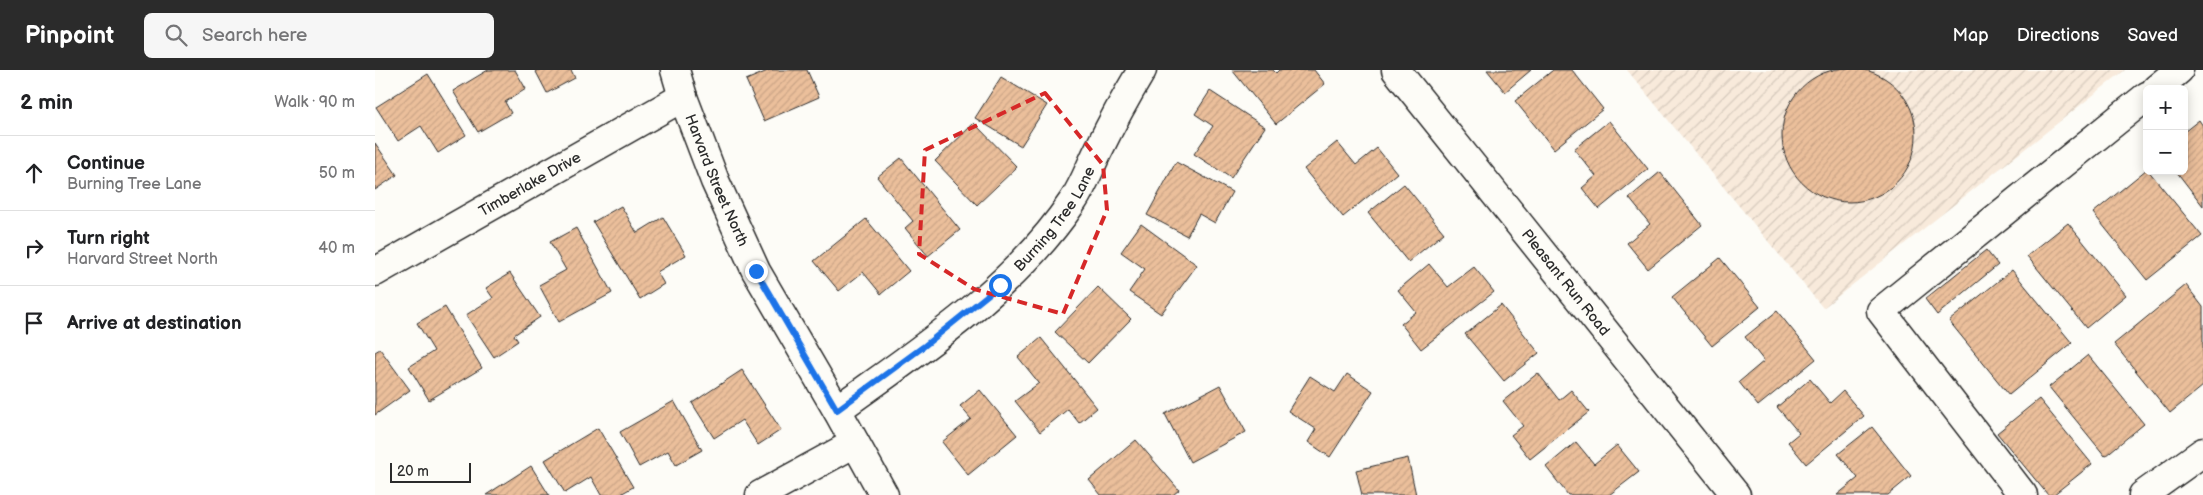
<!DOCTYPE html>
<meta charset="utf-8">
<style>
body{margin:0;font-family:"Balsamiq Sans",sans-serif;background:#f6f6f6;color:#202124}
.controls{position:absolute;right:15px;top:15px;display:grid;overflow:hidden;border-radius:8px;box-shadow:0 2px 12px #0003}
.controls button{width:45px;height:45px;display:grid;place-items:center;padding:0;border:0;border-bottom:1px solid #e0e0e0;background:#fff;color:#202124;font:25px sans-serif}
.scale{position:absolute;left:15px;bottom:12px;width:81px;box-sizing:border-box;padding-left:5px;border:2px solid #2b2b2b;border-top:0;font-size:14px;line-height:18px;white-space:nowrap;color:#2b2b2b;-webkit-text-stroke:4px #fdfcf7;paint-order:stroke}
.stop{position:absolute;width:15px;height:15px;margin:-11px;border:4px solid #1a73e8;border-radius:50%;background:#fff}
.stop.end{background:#1a73e8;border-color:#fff;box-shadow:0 1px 5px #0008}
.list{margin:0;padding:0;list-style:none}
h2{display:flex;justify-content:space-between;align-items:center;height:65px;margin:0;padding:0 20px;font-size:21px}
h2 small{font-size:16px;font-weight:400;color:#757577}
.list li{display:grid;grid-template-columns:32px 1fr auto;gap:15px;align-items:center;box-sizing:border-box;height:75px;padding:0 20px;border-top:1px solid #e0e0e0}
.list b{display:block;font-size:19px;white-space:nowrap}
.list p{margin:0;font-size:16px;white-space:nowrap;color:#757577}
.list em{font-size:16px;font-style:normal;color:#757577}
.icon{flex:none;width:28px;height:28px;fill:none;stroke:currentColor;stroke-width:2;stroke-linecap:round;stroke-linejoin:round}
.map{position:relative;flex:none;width:1828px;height:425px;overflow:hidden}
header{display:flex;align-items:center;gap:30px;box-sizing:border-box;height:70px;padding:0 25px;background:#2b2b2b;color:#fff}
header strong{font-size:24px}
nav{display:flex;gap:28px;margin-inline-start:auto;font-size:18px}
.search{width:350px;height:45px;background:#f6f6f6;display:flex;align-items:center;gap:12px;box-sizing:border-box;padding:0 18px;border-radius:8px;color:#757577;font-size:19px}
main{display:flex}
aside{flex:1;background:#fff}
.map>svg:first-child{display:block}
</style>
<header>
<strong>Pinpoint</strong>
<div class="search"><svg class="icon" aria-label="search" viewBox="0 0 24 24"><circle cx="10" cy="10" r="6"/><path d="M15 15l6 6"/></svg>Search here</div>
<nav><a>Map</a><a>Directions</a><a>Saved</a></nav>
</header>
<main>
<aside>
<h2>2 min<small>Walk · 90 m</small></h2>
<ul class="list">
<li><svg class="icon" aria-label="ahead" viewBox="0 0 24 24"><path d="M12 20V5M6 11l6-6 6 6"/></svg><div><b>Continue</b><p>Burning Tree Lane</p></div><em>50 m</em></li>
<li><svg class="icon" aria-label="right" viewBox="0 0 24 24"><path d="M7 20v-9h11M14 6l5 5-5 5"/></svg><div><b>Turn right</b><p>Harvard Street North</p></div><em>40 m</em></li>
<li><svg class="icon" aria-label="arrive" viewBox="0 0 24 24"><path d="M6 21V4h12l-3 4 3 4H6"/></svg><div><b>Arrive at destination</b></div></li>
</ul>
</aside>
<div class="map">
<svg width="1828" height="425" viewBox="0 0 1828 425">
<defs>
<pattern id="industrial-furrows" width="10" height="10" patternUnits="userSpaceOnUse" patternTransform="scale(1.25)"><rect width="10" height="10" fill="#f8eadb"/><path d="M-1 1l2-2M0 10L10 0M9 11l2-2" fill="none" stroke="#d5c9bc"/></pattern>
<pattern id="building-hatch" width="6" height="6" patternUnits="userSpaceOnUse" patternTransform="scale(1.25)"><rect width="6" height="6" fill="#ebbf9b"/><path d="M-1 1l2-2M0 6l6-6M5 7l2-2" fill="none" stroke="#caa486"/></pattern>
</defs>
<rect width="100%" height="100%" fill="#fdfcf7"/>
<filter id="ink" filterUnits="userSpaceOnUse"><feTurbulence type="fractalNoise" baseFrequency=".02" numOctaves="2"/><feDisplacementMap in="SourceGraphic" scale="10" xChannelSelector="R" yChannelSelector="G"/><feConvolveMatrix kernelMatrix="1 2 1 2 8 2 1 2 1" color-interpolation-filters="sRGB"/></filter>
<g filter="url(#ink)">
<!-- industrial -->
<path fill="url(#industrial-furrows)" d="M1252 0H1750L1448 238Z"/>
<!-- building -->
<g fill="url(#building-hatch)" stroke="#2b2b2b">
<circle cx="1474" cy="65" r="67"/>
<path d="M113 0H140L151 19 130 32 136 43 103 62 78 21Z"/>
<path d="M160 0H196L200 8 172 23Z"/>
<path d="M395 0H432L444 27 389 51 371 10Z"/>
<path d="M857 0H898L901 3 904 0H939L950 14 901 54Z"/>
<path d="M1112 0H1156L1130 22Z"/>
<path d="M1178 0H1197L1228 39 1179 79 1140 31Z"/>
<path d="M53 4 91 65 63 83 46 56 23 71 1 37Z"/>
<path d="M626 7 672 35 646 76 600 48Z"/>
<path d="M835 21 890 57 856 108 819 84 838 56 820 44Z"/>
<path d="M1824 50 1828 56V136L1801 101H1809V62Z"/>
<path d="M1234 51 1273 99 1224 139 1207 118 1221 106 1199 79Z"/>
<path d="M599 53 642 97 602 135 560 91Z"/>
<path d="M962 72 981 95 1002 78 1022 103 968 147 929 99Z"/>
<path d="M0 73 22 105 0 120Z"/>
<path d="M526 88 585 160 553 186 530 158 538 151 502 107Z"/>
<path d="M801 92 857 122 840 153 824 144 812 166 772 145Z"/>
<path d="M1772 99 1827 166 1772 210 1718 143Z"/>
<path d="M1285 102 1327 155 1273 199 1252 173 1275 154 1254 128Z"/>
<path d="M1029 114 1069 163 1033 192 993 143Z"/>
<path d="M246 136 262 163 288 147 311 185 282 202 289 214 265 229 218 152Z"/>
<path d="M491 149 534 201 506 224 488 202 464 221 439 191Z"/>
<path d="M1693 153 1751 225 1711 258 1652 186Z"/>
<path d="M766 154 822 195 786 244 754 222 770 199 746 182Z"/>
<path d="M201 158 237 223 184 252 164 215 191 200 175 172Z"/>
<path d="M1611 180 1623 195 1562 245 1550 229Z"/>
<path d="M1345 188 1385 237 1337 276 1297 227Z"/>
<path d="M1054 194 1073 217 1099 197 1119 222 1046 279 1026 254 1041 242 1023 220Z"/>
<path d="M1637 200 1697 273 1634 325 1574 251Z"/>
<path d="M135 203 165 247 139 265 143 271 119 287 91 245 118 228 111 218Z"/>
<path d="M1811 215 1828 237V316L1795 343 1739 274Z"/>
<path d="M723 217 756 249 713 293 680 262Z"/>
<path d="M1126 235 1164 283 1129 311 1090 264Z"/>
<path d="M70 237 107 298 54 330 34 297 59 281 42 253Z"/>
<path d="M1402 241 1441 289 1383 336 1364 312 1389 291 1370 267Z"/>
<path d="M666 268 722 338 704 353 693 339 665 362 640 331 664 313 643 287Z"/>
<path d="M5 279 35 320 0 345V282Z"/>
<path d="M1713 285 1769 354 1730 386 1674 317Z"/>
<path d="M367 300 406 360 383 375 367 350 339 368 317 333Z"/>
<path d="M1163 303 1184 330 1196 320 1214 342 1155 389 1136 365 1148 356 1128 331Z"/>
<path d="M972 304 998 321 955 387 933 372 941 359 913 341 935 306 960 322Z"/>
<path d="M1435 309 1455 333 1468 321 1489 346 1431 394 1413 372 1424 363 1402 337Z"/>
<path d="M845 315 871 362 815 392 790 344Z"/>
<path d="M605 320 642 365 593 405 567 372 596 349 585 336Z"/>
<path d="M1664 329 1717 394 1678 425H1673L1622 363Z"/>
<path d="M299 331 327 380 301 395 293 381 264 397 245 362Z"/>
<path d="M1497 357 1536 406 1513 425H1462L1483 408 1463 384Z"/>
<path d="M223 358 258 417 244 425H226L216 407 190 423 170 390Z"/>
<path d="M761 370 804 420 798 425H726L714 410Z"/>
<path d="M1201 372 1219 394 1242 375 1264 402 1234 425H1193L1171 397Z"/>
<path d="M1033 388 1041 425H987L981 400Z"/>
<path d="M156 396 174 425H111Z"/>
</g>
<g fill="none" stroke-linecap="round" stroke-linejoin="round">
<defs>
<g id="minor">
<path id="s1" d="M300 0 308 27 340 111 381 201 462 340 509 425"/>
<path id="s2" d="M1021 0 1361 425"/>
<path d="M1781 19 1804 0"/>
<path id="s3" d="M0 202 308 27"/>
<path id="s4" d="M462 340C546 279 639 219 698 131 709 115 716 94 725 77 738 50 752 25 767 0"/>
<path d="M385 425 480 373"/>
<path d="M1648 425 1506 241 1772 26"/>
<path d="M1768 425 1828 382"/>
</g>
</defs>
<!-- minor casing -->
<use href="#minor" stroke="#2b2b2b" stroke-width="31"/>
<!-- minor -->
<use href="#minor" stroke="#fdfcf7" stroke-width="28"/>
</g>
</g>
<g fill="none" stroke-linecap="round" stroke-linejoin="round" filter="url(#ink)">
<!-- route -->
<path stroke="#1a73e8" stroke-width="6" d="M381 201 462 340 548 277 625 215"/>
</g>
<!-- marked area -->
<path fill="none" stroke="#d62828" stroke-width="4" stroke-dasharray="10 6" stroke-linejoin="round" d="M670 23 728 95 732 140 688 244 599 219 544 184 550 80Z"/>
<g text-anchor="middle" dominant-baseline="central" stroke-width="5" stroke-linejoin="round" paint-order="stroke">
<!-- street labels -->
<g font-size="15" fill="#2b2b2b" stroke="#fdfcf7">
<text stroke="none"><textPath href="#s1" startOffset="118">Harvard Street North</textPath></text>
<text stroke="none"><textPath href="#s3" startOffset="178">Timberlake Drive</textPath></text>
<text stroke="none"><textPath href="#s4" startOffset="292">Burning Tree Lane</textPath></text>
<text stroke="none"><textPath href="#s2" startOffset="272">Pleasant Run Road</textPath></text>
</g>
</g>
</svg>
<div class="controls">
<button>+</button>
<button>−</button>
</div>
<div class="scale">20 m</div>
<div class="stop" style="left:625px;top:215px"></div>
<div class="stop end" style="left:381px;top:201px"></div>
</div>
</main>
